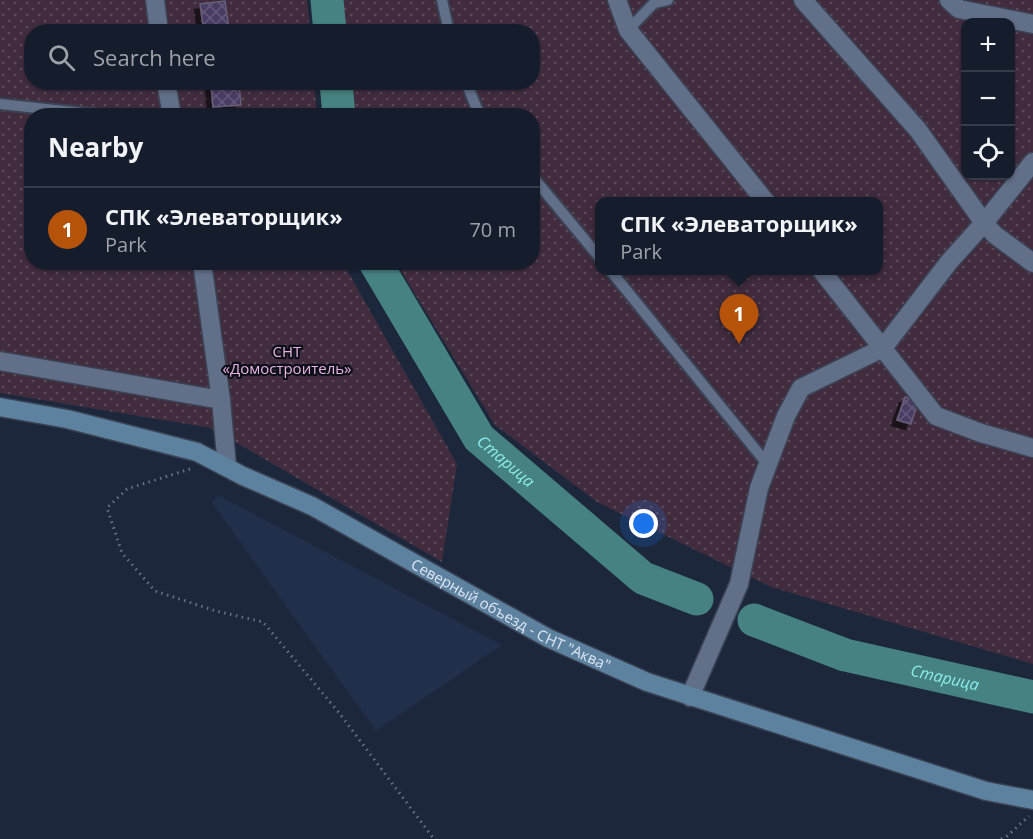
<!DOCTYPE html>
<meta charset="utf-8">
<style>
body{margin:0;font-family:"Open Sans",sans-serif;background:#1e2635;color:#f1f3f6}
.controls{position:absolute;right:18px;top:18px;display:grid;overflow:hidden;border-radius:12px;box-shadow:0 2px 4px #0004}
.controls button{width:54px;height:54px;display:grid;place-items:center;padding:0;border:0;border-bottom:2px solid #343b49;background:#151d2d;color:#f1f3f6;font:30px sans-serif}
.you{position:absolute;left:644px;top:524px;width:21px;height:21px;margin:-15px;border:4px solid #fff;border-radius:50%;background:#1a73e8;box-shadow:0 0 0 9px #1a73e833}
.badge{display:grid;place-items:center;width:39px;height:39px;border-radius:50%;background:#b45309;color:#fff;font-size:20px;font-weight:700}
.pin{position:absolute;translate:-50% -50px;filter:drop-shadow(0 2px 3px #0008)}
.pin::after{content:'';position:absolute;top:32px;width:21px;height:18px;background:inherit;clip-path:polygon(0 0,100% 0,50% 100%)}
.popup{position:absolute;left:595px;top:197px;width:288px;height:78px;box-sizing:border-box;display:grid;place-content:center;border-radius:12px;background:#151d2d;filter:drop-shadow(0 2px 4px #0005);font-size:20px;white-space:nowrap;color:#9da2aa}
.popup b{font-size:22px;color:#f1f3f6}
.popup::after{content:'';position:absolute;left:50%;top:100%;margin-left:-12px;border:12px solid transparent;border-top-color:#151d2d}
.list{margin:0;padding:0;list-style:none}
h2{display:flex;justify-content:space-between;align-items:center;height:78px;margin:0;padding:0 24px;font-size:26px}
h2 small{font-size:20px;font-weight:400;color:#9da2aa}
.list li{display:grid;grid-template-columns:39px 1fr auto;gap:18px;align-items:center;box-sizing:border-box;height:84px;padding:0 24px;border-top:2px solid #343b49}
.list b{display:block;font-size:22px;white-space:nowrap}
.list p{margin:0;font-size:20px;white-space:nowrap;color:#9da2aa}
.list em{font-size:20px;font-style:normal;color:#9da2aa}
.icon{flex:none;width:33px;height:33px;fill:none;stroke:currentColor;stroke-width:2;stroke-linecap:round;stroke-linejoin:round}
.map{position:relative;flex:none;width:1033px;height:839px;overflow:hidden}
.search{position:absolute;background:#151d2d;box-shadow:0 2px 4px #0004;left:24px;top:24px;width:516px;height:66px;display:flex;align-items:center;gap:15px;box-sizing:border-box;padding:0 21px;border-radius:24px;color:#9da2aa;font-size:22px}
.panel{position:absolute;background:#151d2d;box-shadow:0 2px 4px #0004;left:24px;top:108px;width:516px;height:162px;border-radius:24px}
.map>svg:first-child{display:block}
</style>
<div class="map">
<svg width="1033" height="839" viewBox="0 0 1033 839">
<defs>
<pattern id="garden-dots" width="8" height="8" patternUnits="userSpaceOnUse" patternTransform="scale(1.5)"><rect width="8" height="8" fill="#412c3e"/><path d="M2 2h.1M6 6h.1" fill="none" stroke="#5c4a5a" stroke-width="1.8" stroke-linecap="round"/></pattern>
<pattern id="building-cross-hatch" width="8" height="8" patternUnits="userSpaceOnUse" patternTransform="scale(1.5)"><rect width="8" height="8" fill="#493e63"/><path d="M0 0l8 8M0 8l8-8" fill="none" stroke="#635a7a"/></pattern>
<filter id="shadow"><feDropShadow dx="-5.5" dy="5.5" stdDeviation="0" flood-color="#0009"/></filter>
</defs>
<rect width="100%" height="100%" fill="#1c273c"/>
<!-- built -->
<path fill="#212f4a" d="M218 495 502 645 376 731 212 503Z"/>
<!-- garden -->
<g fill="url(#garden-dots)" fill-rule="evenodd">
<path d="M0 0H307L310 31 32 32V82L314 83 317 115 32 116V262L343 263 457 464 442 562 211 428 0 393Z"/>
<path d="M332 0H1033V664L771 587 597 502 495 425 396 263 532 262V116L346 115 341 83 532 82V32L334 31ZM966 22H1010V176H966ZM600 202H879V270H600Z"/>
</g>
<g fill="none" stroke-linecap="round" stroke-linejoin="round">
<!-- river -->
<g stroke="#458281" stroke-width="33">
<path d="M327 0 330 32"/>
<path d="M336 82 339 116"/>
<path id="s1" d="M375 262 479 438 643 578 697 599"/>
<path id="s2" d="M754 620 845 655 1033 697"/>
</g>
</g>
<!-- building -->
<g fill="url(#building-cross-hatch)" stroke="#665f79" stroke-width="1.5" filter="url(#shadow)">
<path d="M225 1 229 29 204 32 200 4Z"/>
<path d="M239 83 241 105 213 107 211 85Z"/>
<path d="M905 397 918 401 911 424 897 420Z"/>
</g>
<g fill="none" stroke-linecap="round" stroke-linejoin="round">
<defs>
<g id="lane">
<path d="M442 0 449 32"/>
<path d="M628 30 654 3 668 0"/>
<path d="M466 82 477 109 483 116"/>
<path d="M0 104 110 116"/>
<path d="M532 176 600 258"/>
<path d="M610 270 768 465"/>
</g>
<g id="street">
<path d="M155 0 159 32"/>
<path d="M617 0 628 30 766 202"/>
<path d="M803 0 918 130 984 223 995 235 1033 263"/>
<path d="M949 0 959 9 1033 24"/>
<path d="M166 82 172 116"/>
<path d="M202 262 221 400 227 467"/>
<path d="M821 270 936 416 981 433 1033 448"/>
<path d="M0 361 221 400"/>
<path d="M690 697 739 584 759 488 786 416 801 388 883 348 949 262 984 223 1033 162"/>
</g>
<g id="secondary">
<path id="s3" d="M0 407 67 419 197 452 243 476 312 506 548 638 647 682 986 791 1033 800"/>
</g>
</defs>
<!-- lane casing -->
<use href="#lane" stroke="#3a4254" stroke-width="14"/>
<!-- street casing -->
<use href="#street" stroke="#3a4254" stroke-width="21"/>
<!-- secondary casing -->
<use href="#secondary" stroke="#3a4254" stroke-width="21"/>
<!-- path -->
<g stroke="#687284" stroke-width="3" stroke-dasharray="1.5 4.5" stroke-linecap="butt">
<path d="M190 469 127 489 107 508 122 553 155 591 216 611 263 622 340 714 434 839"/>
<path d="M1001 839 1006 837 1029 816"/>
</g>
<!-- lane -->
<use href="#lane" stroke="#626f88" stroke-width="10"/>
<!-- street -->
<use href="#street" stroke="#626f88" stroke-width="18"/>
<!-- secondary -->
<use href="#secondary" stroke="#5c829f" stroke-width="18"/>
</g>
<g text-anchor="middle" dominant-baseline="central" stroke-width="4.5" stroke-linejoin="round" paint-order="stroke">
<!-- park labels -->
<g font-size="15" fill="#ebb1e2" stroke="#0b1019">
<text x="287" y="351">СНТ<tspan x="287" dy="17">«Домостроитель»</tspan></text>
</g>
<!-- street labels -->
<g font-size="15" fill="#dde5f3" stroke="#0b1019">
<text stroke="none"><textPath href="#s3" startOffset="556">Северный объезд - СНТ "Аква"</textPath></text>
</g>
<!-- water labels -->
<g font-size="16" font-style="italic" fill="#8aecea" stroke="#0b1019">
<text stroke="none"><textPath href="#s1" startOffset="240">Старица</textPath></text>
<text stroke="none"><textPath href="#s2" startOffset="200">Старица</textPath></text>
</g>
</g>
</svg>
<div class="controls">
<button>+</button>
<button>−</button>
<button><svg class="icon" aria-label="locate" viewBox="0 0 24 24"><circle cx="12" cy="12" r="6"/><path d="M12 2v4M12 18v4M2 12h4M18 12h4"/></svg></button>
</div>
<div class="you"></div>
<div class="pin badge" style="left:739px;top:344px">1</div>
<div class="popup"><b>СПК «Элеваторщик»</b>Park</div>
<div class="search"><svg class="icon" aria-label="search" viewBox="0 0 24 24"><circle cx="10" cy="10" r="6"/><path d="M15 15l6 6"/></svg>Search here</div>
<section class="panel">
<h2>Nearby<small></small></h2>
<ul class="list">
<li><span class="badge">1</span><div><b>СПК «Элеваторщик»</b><p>Park</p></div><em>70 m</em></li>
</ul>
</section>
</div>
